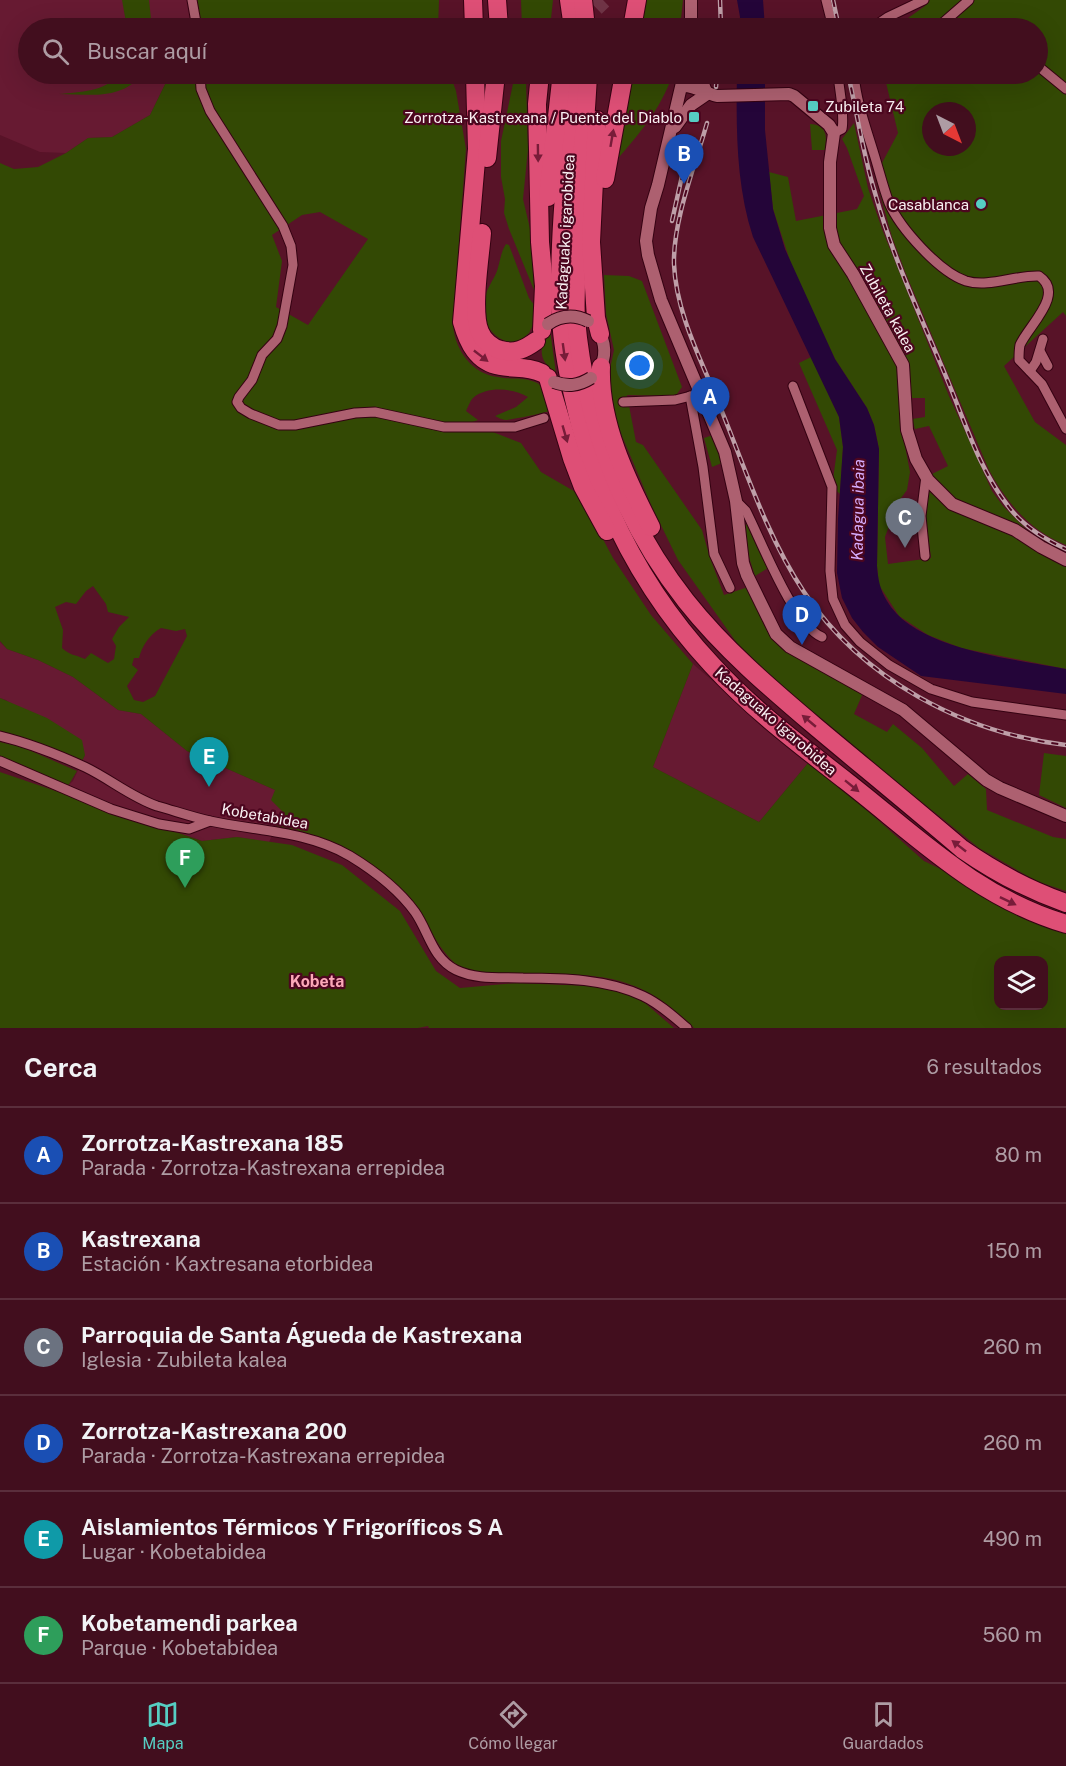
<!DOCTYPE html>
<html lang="es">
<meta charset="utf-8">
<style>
body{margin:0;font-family:"Public Sans",sans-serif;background:#491727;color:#f1f3f6}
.controls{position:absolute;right:18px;bottom:18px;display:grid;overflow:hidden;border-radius:12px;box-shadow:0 6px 24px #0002}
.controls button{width:54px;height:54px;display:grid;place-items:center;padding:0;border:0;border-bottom:2px solid #5a2e3c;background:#420e1e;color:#f1f3f6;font:30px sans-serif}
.compass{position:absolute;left:922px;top:102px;width:54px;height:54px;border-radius:50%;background:#420e1e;box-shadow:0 6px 24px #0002;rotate:138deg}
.you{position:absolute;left:640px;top:366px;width:21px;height:21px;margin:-15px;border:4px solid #fff;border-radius:50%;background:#1a73e8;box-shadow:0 0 0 9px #1a73e833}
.badge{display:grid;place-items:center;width:39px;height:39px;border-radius:50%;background:#56cec3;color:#fff;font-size:20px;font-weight:700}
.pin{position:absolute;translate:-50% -50px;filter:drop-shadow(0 2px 3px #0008)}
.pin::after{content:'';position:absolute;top:32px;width:21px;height:18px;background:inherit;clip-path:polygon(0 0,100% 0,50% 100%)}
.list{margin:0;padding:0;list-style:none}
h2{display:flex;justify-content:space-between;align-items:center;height:78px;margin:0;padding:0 24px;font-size:26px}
h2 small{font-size:20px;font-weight:400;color:#ae9ca4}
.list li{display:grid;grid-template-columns:39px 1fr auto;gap:18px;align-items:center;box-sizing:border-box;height:96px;padding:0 24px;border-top:2px solid #5a2e3c}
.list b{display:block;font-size:22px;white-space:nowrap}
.list p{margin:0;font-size:20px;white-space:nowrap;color:#ae9ca4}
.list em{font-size:20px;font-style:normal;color:#ae9ca4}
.icon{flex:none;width:33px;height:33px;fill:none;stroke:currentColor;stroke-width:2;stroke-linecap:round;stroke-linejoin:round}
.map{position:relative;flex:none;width:1066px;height:1028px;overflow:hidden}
.search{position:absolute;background:#420e1e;box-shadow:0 6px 24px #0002;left:18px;right:18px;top:18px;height:66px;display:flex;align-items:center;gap:15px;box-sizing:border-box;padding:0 21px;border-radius:33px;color:#ae9ca4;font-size:22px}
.sheet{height:654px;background:#420e1e}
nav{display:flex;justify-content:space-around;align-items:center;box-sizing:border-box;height:84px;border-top:2px solid #5a2e3c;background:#420e1e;font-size:16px;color:#ae9ca4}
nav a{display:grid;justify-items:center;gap:3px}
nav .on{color:#56cec3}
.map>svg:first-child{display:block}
</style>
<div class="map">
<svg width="1066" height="1028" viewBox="0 0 1066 1028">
<rect width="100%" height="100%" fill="#581328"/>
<!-- built -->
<g fill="#671a32">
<path d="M0 0H195L188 28H28V74H170L150 115 112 137 88 138 66 153 40 152 0 135Z"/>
<path d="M0 642 7 649 38 660 73 677 118 710 141 714 187 751 275 790 283 812 269 842 237 837 202 841 61 792 73 781 85 755 6 700 0 698Z"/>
<path d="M693 664 808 763 759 822 653 767Z"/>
</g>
<!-- green -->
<g fill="#334904" fill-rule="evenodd">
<path d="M122 0H149L152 28H127Z"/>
<path d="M195 0H439L438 28H188Z"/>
<path d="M521 0H553L550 28H522Z"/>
<path d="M645 0H683L680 28H640Z"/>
<path d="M923 0H1066V316L1063 312 1004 366 1035 422 1066 445V545C1030 531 1007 503 989 470L906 274 892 237 875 176 898 133 884 74H1038V28H894L925 6ZM931 111H967V147H931Z"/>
<path d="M119 74H142C121 101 89 94 59 94 80 92 105 92 119 74Z"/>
<path d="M170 74H450L456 91 466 149 453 325C455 350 472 374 498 377 513 380 526 376 539 384L546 394 550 411C544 413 511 420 505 420 503 420 497 417 495 416L516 407 528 397C513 388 487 386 473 398 470 401 468 407 466 411L478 420 470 423 521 443 541 472 579 494 613 558 651 615 693 664 653 767 759 822 808 763 851 796 924 861 1066 930V1028H694C688 1021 681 1016 674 1010 622 967 575 976 514 974 500 973 481 976 468 971 441 960 429 924 413 901 409 895 402 890 397 885 363 853 321 833 276 826L283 812 271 800 275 790 187 751 141 714 118 710 73 677 38 660 7 649 0 641V163L14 169 38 167 66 153 88 138 112 137 150 115ZM320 212 368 239 308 325 276 307 282 261 272 235 302 215ZM93 586 106 604 108 612 129 617 119 627 112 639 116 646 114 659 108 663 91 653 85 659C76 655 69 655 62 648L63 630 55 607 66 602 76 604 86 591ZM161 628 176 631 185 629 187 636 155 696 143 702 134 700 127 686 138 670 132 665 134 658H139C142 646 150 634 161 628ZM998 960H1044V1005H998Z"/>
<path d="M515 74H529L526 82 528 149 523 199 532 237 534 290 509 229 504 213 505 199 501 177V141Z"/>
<path d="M632 74H673C659 112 642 130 616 161Z"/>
<path d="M854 123 868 188 882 229 949 396 992 491 1003 506 1026 529 1025 532 956 501 942 489 932 474 948 466 929 426 915 429 912 419 925 417V398H911L900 420 910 472 907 490 898 502 885 537 888 564 931 558 925 512 927 490 951 507 1020 537 1066 562V669L961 648 928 635 899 616 879 585 877 566 879 449 874 425 867 408 835 359 793 270 773 209 769 172 788 177 796 221 857 209 864 196 847 148 842 139Z"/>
<path d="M810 124C827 125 827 136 825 150H812Z"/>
<path d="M506 244 509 245 529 298 535 306 533 325 529 333 518 343C493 343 479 321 485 297 487 288 494 279 497 271 500 262 501 251 506 244Z"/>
<path d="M604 275 629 276 642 281 682 387 677 394 671 396 627 395 636 442 643 445 702 530 710 558 724 595 748 587 768 631 863 693 854 714 887 732 893 724 922 748 954 786 968 774 986 789 987 810 1053 837 1066 839V891L1036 881 979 848 832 730 769 676 739 646 678 560 652 507 619 429 607 391 608 378 614 350 606 314Z"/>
<path d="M550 330 556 373C537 360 539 347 550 330Z"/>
<path d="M811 357 839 417 843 447 840 494 832 487 837 450 799 363Z"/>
<path d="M713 435 722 463 712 467 704 438Z"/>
<path d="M747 524 768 568 755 576 747 551 744 526Z"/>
<path d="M0 698 47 718 82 740 85 755 82 761 67 754 0 733Z"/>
<path d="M0 742 22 747 77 771 68 786 0 757Z"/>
<path d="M1044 753 1066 756V808L1039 795Z"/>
<path d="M0 772 202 841 237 837 292 845 342 865 400 911 436 971 460 988 516 983 590 986 631 994 645 1003 674 1028H429L428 1026 418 1028H0Z"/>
</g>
<!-- water -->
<g fill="#240539">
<path d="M737 0H763L765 28H739L740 17Z"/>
<path d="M737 74H765V130L773 209 785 249 835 359 867 408 874 425 879 449 877 566C878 579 880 590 887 601 915 650 1015 659 1066 669V694L921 676 878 647 863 632 852 618 842 598 837 573 838 519 843 447 839 417 753 237C736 185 736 128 737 74Z"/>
</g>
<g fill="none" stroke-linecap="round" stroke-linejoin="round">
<!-- motorway-tunnel -->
<path stroke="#703446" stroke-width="18" stroke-dasharray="18 9" stroke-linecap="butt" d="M576 26 603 0"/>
<defs>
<g id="minor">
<path d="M192 0 197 28"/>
<path d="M826 0 833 28"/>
<path d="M872 28 888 17 924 0"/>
<path d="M937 28 969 0"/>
<path d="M1038 66 1066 89"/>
<path d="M200 74 201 89 210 111 283 226 291 246 293 265 282 326 277 339 262 355 252 380 239 397 237 402 241 408 251 414 279 425H295L355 413 375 412 444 427H515L544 418"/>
<path d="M854 74C856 100 866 128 874 154 879 170 883 187 889 203 900 228 939 272 966 281 989 288 1015 275 1039 276 1066 294 1028 326 1020 345 1019 350 1019 355 1019 360L1042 384 1066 429"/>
<path d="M834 133 842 129C845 115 839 89 838 74"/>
<path d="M1040 351 1048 366"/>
<path d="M1030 371 1036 362 1043 339"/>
<path d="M793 386 832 487 830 571 833 599 845 625 860 642 889 665 931 689 972 702 1066 715"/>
<path d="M690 396 703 467 714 554 730 588"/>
<path d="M623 402 675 400 695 395"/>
<path d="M736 501 746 511C761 540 793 625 822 637"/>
<path d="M925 556 921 516 926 476"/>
<path d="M0 736C29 743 59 755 85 767 110 779 131 797 157 806 175 811 192 817 210 821 257 831 307 831 350 856 373 870 399 890 415 912 429 932 432 958 456 970 477 980 500 977 523 978 563 978 607 979 643 996 660 1004 674 1017 687 1028"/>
<path d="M0 761 111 809 159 824 189 829 210 821"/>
</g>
<g id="tertiary">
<path d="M691 28V0"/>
<path d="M684 74 658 185 651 208 646 241 648 255 661 300 725 452 736 501 743 563 747 575 776 634 790 647 903 710 986 780 1000 788 1066 816"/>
<path d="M699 74 707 94"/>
<path d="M682 86C695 85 704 93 717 96L789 94 794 96 829 125 834 133 830 162V228L834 245 853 274 903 365 907 430 916 459 928 480 952 504 1015 530 1041 547 1066 560"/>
<path d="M675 127 691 105 707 94"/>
<path d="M597 329C606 342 607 358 598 371"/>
</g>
<g id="motorway">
<path d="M473 0 474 28"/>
<path d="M497 0 499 28"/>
<path d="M569 0 573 28"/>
<path d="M583 0 586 28"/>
<path d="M632 28 637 0"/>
<path d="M475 74 477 149 462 322C468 343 477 362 500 366 515 369 528 366 542 373"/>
<path d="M540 74 537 104 540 242 544 286 542 330"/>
<path d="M573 74C569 154 557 235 561 316 562 343 567 369 573 395 595 497 641 589 712 665 752 709 800 745 846 781 918 837 976 897 1066 924"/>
<path d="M588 74C585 143 575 212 576 282 576 295 575 307 576 319 585 421 623 521 686 601 724 649 770 688 816 727 865 768 914 808 962 849 995 872 1029 890 1066 903"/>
<path d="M597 120 591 242 596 318 600 334"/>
<path d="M487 158 496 74"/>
<path d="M605 179 624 74"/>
<path d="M548 197 561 81"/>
<path d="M482 233C480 258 471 312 480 332 483 340 492 348 501 350 515 354 525 349 536 341"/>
<path d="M601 367C599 422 626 478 651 527"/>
<path d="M548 378 572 458 583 487 607 531"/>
</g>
</defs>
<!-- minor casing -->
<use href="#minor" stroke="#350212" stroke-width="11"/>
<!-- tertiary casing -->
<use href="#tertiary" stroke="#350212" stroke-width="14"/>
<!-- motorway casing -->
<use href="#motorway" stroke="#350212" stroke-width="20"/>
<!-- minor -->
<use href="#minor" stroke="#ad6070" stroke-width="9"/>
<!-- tertiary -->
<use href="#tertiary" stroke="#ad6070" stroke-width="12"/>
<!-- motorway -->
<use href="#motorway" stroke="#de4f76" stroke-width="18"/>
<defs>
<g id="rail">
<path d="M720 0 721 28"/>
<path d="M833 0 839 28"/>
<path d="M848 74C857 113 863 154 875 193 893 259 923 321 949 384 966 425 980 470 1008 506 1022 525 1044 539 1066 549"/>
<path d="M716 87 717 74"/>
<path d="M707 123C695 166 673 220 674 264 676 316 705 367 723 414 747 474 768 538 804 592 862 679 963 733 1066 745"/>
<path d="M672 221 690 140"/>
</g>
</defs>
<!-- rail casing -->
<use href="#rail" stroke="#be9fa8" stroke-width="4.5"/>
<!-- rail -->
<use href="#rail" stroke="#4c061f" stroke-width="2" stroke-dasharray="7" stroke-linecap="butt"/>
<defs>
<g id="tertiary-bridge">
<path d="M548 324C561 315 574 314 588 321"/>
<path d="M554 382C568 387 578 386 591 378"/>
</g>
</defs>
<!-- tertiary-bridge casing -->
<use href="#tertiary-bridge" stroke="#350212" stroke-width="14" stroke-linecap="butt"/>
<!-- tertiary-bridge -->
<use href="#tertiary-bridge" stroke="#ad6070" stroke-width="12"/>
</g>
<!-- one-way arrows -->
<defs><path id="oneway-solid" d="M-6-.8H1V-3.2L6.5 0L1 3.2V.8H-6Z" transform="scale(1.5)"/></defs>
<g fill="#781c39">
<use href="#oneway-solid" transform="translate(612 138) rotate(-80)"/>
<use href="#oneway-solid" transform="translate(538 153) rotate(89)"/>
<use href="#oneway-solid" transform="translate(564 352) rotate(82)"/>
<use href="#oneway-solid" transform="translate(481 356) rotate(38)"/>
<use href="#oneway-solid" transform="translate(565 434) rotate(74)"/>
<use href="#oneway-solid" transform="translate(809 721) rotate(-140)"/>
<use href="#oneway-solid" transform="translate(852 786) rotate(39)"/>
<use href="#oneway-solid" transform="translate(959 846) rotate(-142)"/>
<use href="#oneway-solid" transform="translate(1008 901) rotate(26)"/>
</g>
<!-- markers -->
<g fill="#56cec3" stroke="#4c061f" stroke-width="2">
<rect x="807" y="100" width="12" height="12" rx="3"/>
<rect x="688" y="111" width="12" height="12" rx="3"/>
<circle cx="981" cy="204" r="6"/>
</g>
<g text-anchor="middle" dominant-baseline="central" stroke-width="4.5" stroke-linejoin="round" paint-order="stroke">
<!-- poi labels -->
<g font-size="15" fill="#f9f0f2" stroke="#4c061f" text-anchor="end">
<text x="825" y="106" text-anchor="start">Zubileta 74</text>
<text x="682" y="117">Zorrotza-Kastrexana / Puente del Diablo</text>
<text x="969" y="204">Casablanca</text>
</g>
<!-- street labels -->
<g font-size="15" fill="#f9f0f2" stroke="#4c061f">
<text transform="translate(565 232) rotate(-87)">Kadaguako igarobidea</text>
<text transform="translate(888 308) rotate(61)">Zubileta kalea</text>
<text transform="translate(776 721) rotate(41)">Kadaguako igarobidea</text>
<text transform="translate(265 816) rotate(10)">Kobetabidea</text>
</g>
<!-- water labels -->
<g font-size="16" font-style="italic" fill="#d6adfe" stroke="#4c061f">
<text transform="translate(858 510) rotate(-89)">Kadagua ibaia</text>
</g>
<!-- neighbourhood labels -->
<g font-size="16" font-weight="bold" fill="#fca8b8" stroke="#4c061f">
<text x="317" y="981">Kobeta</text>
</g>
</g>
</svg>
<div class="controls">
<button><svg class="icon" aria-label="layers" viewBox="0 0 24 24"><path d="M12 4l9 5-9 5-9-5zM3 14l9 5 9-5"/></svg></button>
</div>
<svg class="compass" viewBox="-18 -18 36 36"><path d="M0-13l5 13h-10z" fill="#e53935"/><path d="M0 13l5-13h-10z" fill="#ae9ca4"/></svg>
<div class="you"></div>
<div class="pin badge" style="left:710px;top:427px;background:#1a4fb4">A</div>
<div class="pin badge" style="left:684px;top:184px;background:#1a4fb4">B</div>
<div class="pin badge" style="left:905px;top:548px;background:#6b7280">C</div>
<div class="pin badge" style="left:802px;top:645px;background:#1a4fb4">D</div>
<div class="pin badge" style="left:209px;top:787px;background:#0f9aa8">E</div>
<div class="pin badge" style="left:185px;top:888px;background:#2e9e5b">F</div>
<div class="search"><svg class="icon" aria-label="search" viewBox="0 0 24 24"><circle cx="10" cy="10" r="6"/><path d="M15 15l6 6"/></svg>Buscar aquí</div>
</div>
<section class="sheet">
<h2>Cerca<small>6 resultados</small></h2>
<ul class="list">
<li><span class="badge" style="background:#1a4fb4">A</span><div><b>Zorrotza-Kastrexana 185</b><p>Parada · Zorrotza-Kastrexana errepidea</p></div><em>80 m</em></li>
<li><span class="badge" style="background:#1a4fb4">B</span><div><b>Kastrexana</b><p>Estación · Kaxtresana etorbidea</p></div><em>150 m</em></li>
<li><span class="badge" style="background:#6b7280">C</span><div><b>Parroquia de Santa Águeda de Kastrexana</b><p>Iglesia · Zubileta kalea</p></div><em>260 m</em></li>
<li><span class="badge" style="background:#1a4fb4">D</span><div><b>Zorrotza-Kastrexana 200</b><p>Parada · Zorrotza-Kastrexana errepidea</p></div><em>260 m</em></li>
<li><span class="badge" style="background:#0f9aa8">E</span><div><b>Aislamientos Térmicos Y Frigoríficos S A</b><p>Lugar · Kobetabidea</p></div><em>490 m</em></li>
<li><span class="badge" style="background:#2e9e5b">F</span><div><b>Kobetamendi parkea</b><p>Parque · Kobetabidea</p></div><em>560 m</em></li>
</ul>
</section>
<nav>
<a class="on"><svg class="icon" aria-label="map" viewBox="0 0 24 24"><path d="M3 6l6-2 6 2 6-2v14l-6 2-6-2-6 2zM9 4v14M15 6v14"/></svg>Mapa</a>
<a><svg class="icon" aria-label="directions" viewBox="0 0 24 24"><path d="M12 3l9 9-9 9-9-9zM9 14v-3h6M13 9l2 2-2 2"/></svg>Cómo llegar</a>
<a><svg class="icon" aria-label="saved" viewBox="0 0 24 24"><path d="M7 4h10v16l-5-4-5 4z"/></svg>Guardados</a>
</nav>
